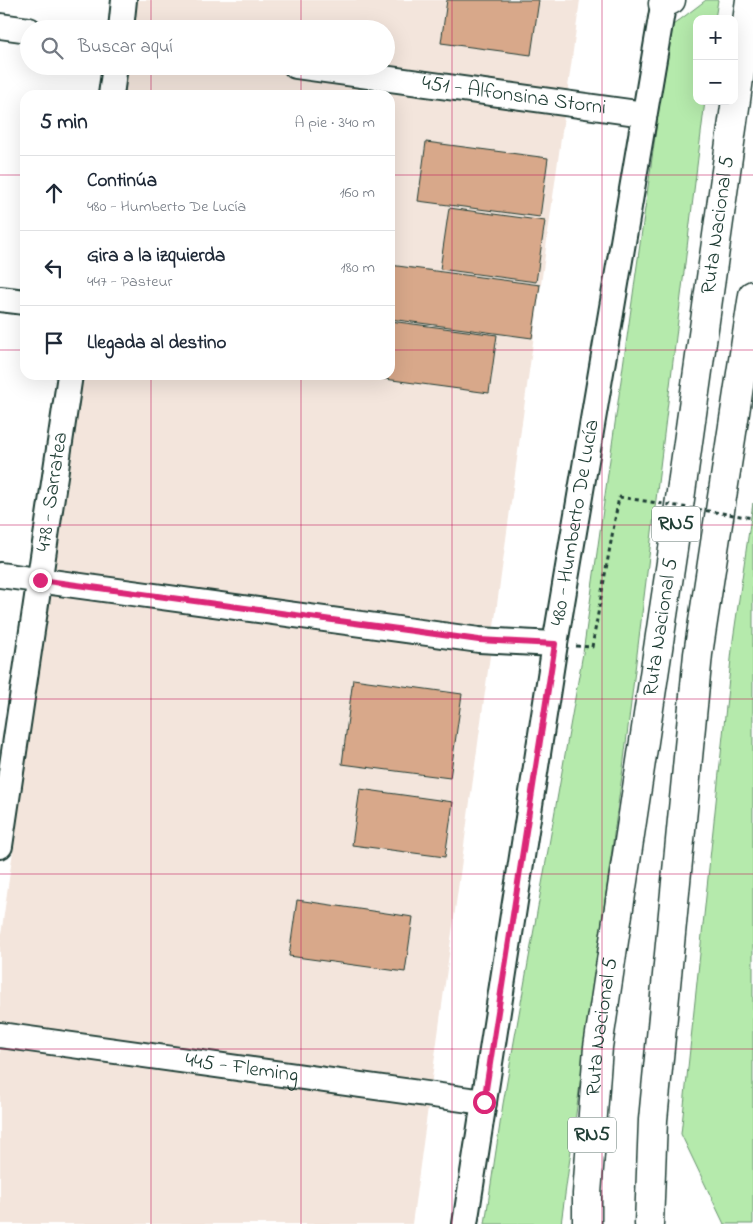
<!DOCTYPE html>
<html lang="es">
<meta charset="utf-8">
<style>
body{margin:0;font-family:"Indie Flower",sans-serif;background:#f6f6f7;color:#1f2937}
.controls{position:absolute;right:15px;top:15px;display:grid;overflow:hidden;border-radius:10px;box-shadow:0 5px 20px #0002}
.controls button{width:45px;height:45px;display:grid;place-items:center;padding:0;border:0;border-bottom:1px solid #e0e1e3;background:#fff;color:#1f2937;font:25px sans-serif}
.stop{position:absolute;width:15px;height:15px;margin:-11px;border:4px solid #db2777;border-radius:50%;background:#fff}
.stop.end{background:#db2777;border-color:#fff;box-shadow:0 1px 5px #0008}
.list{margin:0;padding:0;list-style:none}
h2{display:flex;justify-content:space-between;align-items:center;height:65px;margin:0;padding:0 20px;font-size:21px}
h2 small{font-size:16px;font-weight:400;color:#747a83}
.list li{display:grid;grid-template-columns:32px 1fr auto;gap:15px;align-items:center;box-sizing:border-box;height:75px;padding:0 20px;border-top:1px solid #e0e1e3}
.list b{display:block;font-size:19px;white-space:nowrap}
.list p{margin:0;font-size:16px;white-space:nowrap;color:#747a83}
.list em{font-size:16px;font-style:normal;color:#747a83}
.icon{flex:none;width:28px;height:28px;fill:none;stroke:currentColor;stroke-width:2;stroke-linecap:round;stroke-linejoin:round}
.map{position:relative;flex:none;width:753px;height:1224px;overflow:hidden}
.search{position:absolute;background:#fff;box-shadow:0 5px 20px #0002;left:20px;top:20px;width:375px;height:55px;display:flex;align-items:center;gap:12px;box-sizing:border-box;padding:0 18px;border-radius:28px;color:#747a83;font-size:19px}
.panel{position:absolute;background:#fff;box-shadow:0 5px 20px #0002;left:20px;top:90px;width:375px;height:290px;border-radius:15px}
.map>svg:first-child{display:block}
</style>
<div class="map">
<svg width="753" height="1224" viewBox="0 0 753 1224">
<rect width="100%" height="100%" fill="#fff"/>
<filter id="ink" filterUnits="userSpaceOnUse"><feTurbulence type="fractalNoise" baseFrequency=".02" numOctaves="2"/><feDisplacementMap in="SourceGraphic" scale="10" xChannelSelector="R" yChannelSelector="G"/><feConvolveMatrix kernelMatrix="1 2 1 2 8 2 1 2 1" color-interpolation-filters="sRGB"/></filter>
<g filter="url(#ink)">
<!-- built -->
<path fill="#f3e5dc" d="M133 0H580L412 1224H0V942L81 375H390V95H120L124 66H386V29H129Z"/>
<!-- green -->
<g fill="#b5eaac" stroke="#6a9470">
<path d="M706 0H718L715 19H697V101H705L623 768 561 1224H485L503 1104 583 653 659 108 673 25Z"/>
<path d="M753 503V1224H724L681 1134 733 640Z"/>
</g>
<!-- building -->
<g fill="#d8a88a" stroke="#1f3d34">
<path d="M447 0H539L531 55 441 43Z"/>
<path d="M426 142 548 158 540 217 418 201Z"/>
<path d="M449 208 545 221 536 282 440 269Z"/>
<path d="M390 265 540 285 532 338 390 319Z"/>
<path d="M390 321 497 335 489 393 355 375H390Z"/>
<path d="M353 679 462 694 450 778 342 764Z"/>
<path d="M360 789 453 802 445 857 352 845Z"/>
<path d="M297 900 413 917 405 972 289 956Z"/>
</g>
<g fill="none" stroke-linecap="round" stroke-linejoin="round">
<defs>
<g id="minor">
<path d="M0 26 29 30"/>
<path d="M121 29 124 0"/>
<path id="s1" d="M296 66 644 114"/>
<path d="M111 95 115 66"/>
<path d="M0 299 25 302"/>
<path d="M0 575 479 640 555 644"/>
<path id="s2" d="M0 846 70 375"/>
<path id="s3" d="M0 1035 484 1102"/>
<path id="s4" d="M465 1224 555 644 664 0"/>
</g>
<g id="motorway">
<path d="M663 4 671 0"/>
<path id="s5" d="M587 1224V1194L598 1047 673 549 750 0"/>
<path d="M649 1224 653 1120 698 654 753 295"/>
</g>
</defs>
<!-- minor casing -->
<use href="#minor" stroke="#1f3d34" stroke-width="28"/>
<!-- motorway casing -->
<use href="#motorway" stroke="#1f3d34" stroke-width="31"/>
<!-- path -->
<path stroke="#1f3d34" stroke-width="3" stroke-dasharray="4 4" stroke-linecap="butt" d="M576 646 592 647 619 497"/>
<!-- minor -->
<use href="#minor" stroke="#fff" stroke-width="24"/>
<!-- motorway -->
<use href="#motorway" stroke="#fff" stroke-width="28"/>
<!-- path-bridge -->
<path stroke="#1f3d34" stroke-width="3" stroke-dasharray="4 4" stroke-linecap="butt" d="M619 497 753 518"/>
</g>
</g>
<g fill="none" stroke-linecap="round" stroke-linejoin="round" filter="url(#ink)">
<!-- route -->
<path stroke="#db2777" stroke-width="6" d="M40 580 479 640 555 644 484 1102"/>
</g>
<!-- grid -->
<path fill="none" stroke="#c2185b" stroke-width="1" stroke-opacity="0.55" d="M151 0V29M301 0V29M452 0V1224M602 0V1224M151 66V95M301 66V95M0 175H25M390 175H753M0 350H25M390 350H753M151 375V1224M301 375V1224M0 525H753M0 699H753M0 874H753M0 1049H753"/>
<g text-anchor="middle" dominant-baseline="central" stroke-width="4" stroke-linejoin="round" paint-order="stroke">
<!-- shield labels -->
<g fill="#fff" stroke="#627771" stroke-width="1">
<rect x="652" y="506.5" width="48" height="35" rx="4"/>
<rect x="568" y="1117.5" width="48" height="35" rx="4"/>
</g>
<g font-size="20" font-weight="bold" fill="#1f3d34">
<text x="676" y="524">RN5</text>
<text x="592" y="1135">RN5</text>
</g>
<!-- street labels -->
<g font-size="21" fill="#1f3d34" stroke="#fff">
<text stroke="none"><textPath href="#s1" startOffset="220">451 - Alfonsina Storni</textPath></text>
<text stroke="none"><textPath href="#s5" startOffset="1008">Ruta Nacional 5</textPath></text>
<text stroke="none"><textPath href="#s2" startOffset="358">478 - Sarratea</textPath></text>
<text stroke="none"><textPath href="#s4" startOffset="710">480 - Humberto De Lucía</textPath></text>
<text stroke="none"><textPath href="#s5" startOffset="602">Ruta Nacional 5</textPath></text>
<text stroke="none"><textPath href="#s5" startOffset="198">Ruta Nacional 5</textPath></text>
<text stroke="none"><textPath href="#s3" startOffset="244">445 - Fleming</textPath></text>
</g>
</g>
</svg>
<div class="controls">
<button>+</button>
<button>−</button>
</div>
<div class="stop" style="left:484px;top:1102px"></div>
<div class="stop end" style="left:40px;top:580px"></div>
<div class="search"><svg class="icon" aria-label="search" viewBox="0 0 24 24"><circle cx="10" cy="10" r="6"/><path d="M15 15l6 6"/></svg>Buscar aquí</div>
<section class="panel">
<h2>5 min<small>A pie · 340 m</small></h2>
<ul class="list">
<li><svg class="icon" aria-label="ahead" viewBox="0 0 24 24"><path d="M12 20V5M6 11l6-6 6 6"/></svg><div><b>Continúa</b><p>480 - Humberto De Lucía</p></div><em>160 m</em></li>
<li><svg class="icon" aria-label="left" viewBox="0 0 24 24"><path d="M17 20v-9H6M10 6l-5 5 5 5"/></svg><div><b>Gira a la izquierda</b><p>447 - Pasteur</p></div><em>180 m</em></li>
<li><svg class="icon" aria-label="arrive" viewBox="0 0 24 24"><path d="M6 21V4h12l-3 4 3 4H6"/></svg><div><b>Llegada al destino</b></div></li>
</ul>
</section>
</div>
